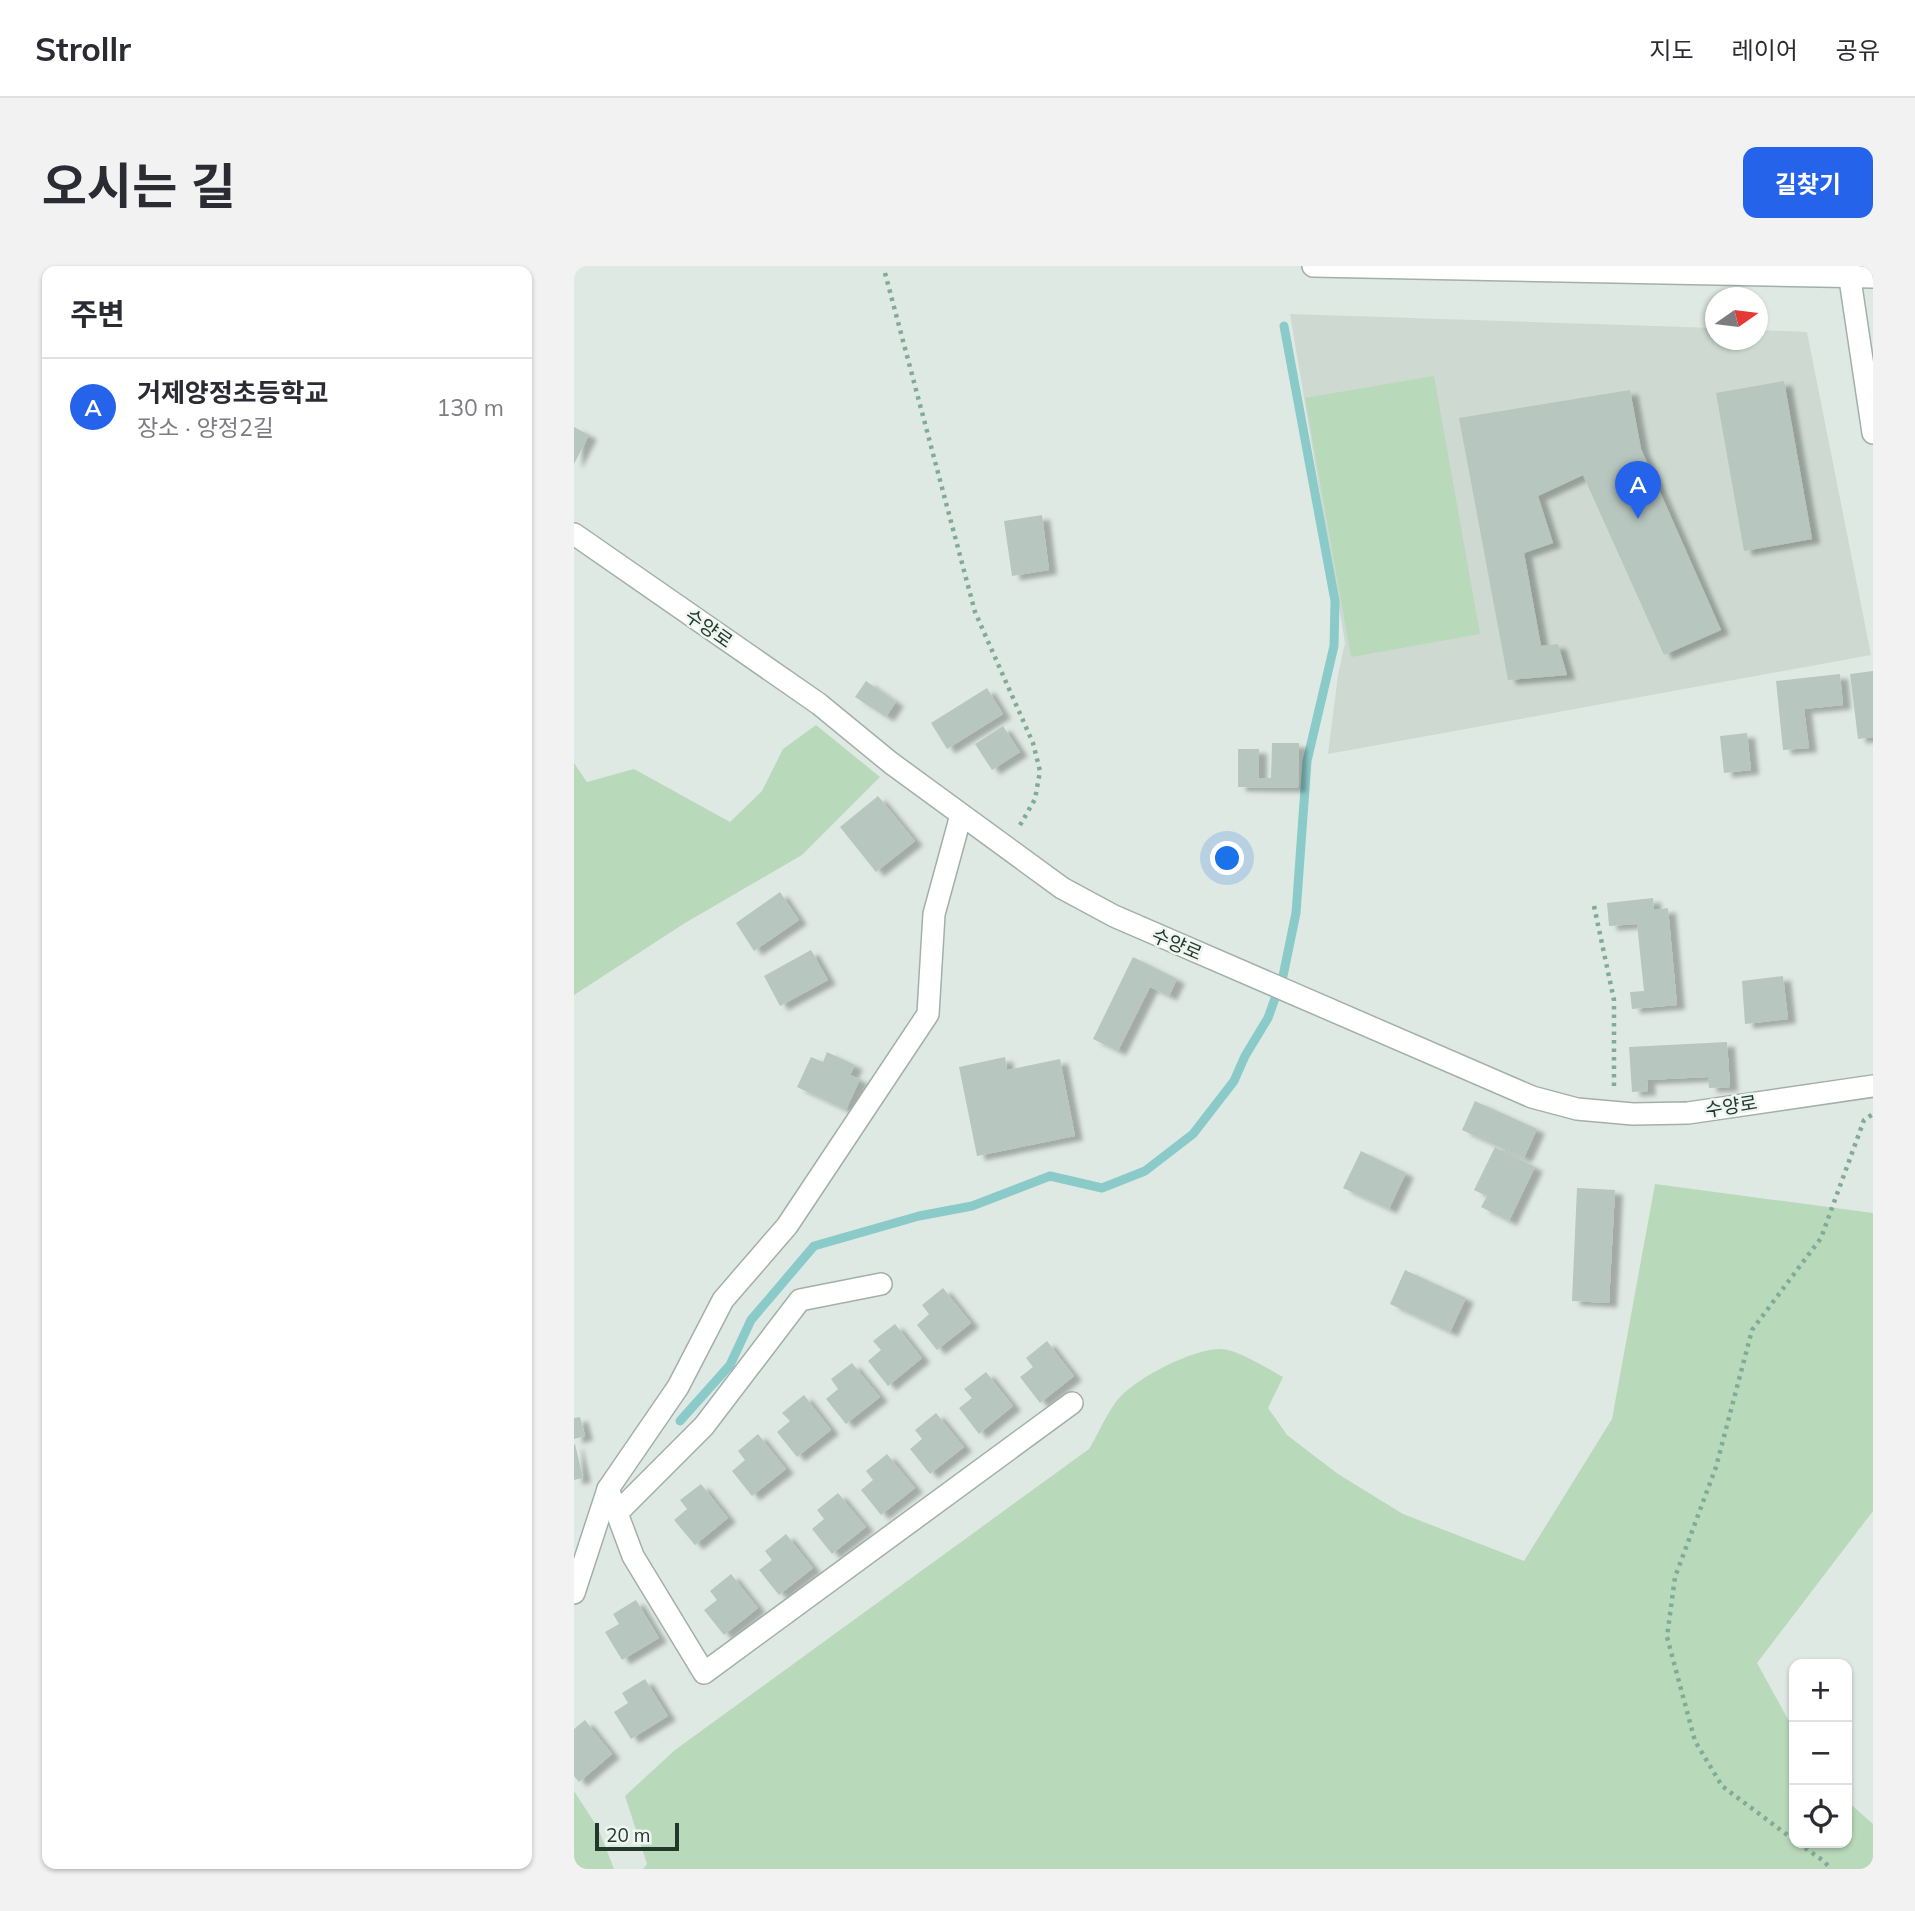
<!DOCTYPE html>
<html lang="ko">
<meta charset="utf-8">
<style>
body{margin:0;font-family:Mulish,"Noto Sans KR",sans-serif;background:#f2f2f3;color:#2b2b33}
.controls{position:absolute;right:21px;bottom:21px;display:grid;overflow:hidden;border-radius:14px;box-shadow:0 2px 5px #0004}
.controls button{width:63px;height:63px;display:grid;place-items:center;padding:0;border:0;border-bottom:2px solid #e1e1e2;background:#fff;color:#2b2b33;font:35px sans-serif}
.compass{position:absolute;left:1131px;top:21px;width:63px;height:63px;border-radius:50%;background:#fff;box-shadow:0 2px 5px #0004;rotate:76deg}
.scale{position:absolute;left:21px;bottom:18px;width:84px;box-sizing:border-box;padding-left:7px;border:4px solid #21382d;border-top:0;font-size:19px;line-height:24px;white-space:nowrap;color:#21382d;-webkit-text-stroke:5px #eff6f1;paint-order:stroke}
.you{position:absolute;left:654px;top:593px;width:24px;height:24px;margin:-18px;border:5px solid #fff;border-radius:50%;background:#1a73e8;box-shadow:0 0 0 10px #1a73e833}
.badge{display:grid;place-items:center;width:46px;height:46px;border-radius:50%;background:#2563eb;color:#fff;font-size:23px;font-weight:700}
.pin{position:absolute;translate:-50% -58px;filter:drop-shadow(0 2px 4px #0008)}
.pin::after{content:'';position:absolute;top:37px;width:24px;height:21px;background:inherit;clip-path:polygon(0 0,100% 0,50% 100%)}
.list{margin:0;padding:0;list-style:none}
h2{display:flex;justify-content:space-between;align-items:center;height:91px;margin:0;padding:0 28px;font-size:30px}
h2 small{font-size:23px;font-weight:400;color:#7c7c81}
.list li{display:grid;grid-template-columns:46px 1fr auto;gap:21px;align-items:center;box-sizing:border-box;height:98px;padding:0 28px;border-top:2px solid #e1e1e2}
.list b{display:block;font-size:26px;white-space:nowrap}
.list p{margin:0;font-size:23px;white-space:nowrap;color:#7c7c81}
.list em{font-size:23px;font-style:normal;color:#7c7c81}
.icon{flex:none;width:38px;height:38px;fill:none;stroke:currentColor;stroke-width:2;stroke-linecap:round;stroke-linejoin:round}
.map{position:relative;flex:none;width:1299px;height:1603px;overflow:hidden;border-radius:14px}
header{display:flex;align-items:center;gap:42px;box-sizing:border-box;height:98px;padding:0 35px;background:#fff;border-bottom:2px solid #e1e1e2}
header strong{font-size:33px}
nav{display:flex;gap:38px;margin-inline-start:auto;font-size:24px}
.intro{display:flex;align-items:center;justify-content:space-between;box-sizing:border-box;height:168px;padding:0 42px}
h1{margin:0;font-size:49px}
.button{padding:18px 32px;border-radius:14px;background:#2563eb;color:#fff;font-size:24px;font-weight:700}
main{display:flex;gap:42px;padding:0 42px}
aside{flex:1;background:#fff;border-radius:14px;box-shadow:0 2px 5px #0004}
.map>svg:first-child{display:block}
</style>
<header>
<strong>Strollr</strong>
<nav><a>지도</a><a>레이어</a><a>공유</a></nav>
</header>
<div class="intro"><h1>오시는 길</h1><a class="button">길찾기</a></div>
<main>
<aside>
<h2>주변<small></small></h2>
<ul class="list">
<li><span class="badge">A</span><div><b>거제양정초등학교</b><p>장소 · 양정2길</p></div><em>130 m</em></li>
</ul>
</aside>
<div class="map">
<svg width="1299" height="1603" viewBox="0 0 1299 1603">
<defs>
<filter id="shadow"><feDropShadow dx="8" dy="4.5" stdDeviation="2" flood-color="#0004"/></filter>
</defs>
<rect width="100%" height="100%" fill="#dfe9e3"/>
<!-- built -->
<path fill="#cdd9d1" d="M716 48 1141 62 1142 74H1184V64L1233 66 1297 389 754 488 764 409 771 377Z"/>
<!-- green -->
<g fill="#b9d9bb">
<path d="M860 110 906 368 777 391 731 132Z"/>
<path d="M242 459 306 511 228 589 111 657 0 729V497L13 516 60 503 156 556 188 525 209 483Z"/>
<path d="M1081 918 1299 947V1245L1183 1397 1220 1464V1577H1273V1535L1299 1558V1603H69L73 1598 51 1530 101 1484 515 1183C525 1167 533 1146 545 1132 564 1111 617 1084 645 1083 662 1082 694 1103 709 1111L694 1142 713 1169 764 1208 829 1248 950 1295 1038 1153Z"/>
<path d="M0 1525 24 1562 40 1603H0Z"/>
</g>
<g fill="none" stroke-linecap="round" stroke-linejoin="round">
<!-- stream -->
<path stroke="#8acbc9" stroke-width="9" d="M106 1155 156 1099 177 1054 240 980 345 950 398 940 476 910 528 922 571 905 619 868 660 815 671 790 694 752 709 710 722 647 733 495 760 380 761 335 710 60"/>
</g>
<!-- building -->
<g fill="#b7c6be" filter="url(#shadow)">
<path d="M1210 115 1238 273 1170 285 1142 127Z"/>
<path d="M1056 124 1067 183 1147 364 1090 389 1009 209 964 230 979 277 950 287 967 380 984 378 993 409 934 414 885 152Z"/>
<path d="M0 161 15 169 0 198Z"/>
<path d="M468 249 475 304 438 310 430 255Z"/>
<path d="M1299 405V471L1284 473 1276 408Z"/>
<path d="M1266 408 1269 439 1230 443 1235 482 1209 484 1202 415Z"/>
<path d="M292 415 322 436 312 451 281 431Z"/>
<path d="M413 422 429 448 373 483 357 457Z"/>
<path d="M429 460 446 486 418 504 401 478Z"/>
<path d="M1173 467 1177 504 1150 507 1146 470Z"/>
<path d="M698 477H725L724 522 664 521V483H685V512H697Z"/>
<path d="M304 530 341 575 302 606 266 561Z"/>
<path d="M206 626 225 654 180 685 162 657Z"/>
<path d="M1079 632 1080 644 1094 642 1103 739 1058 743 1056 726 1070 725 1063 658 1035 660 1033 637Z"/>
<path d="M237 684 254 714 206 740 190 710Z"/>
<path d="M559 691 603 713 595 730 576 721 544 785 519 773Z"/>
<path d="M1209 710 1214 753 1171 758 1168 715Z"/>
<path d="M1153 776 1156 821 1135 822 1134 811 1073 814 1074 825 1058 826 1055 781Z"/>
<path d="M253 786 281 799 276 809 286 813 272 844 223 821 237 791 249 796Z"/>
<path d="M431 791 433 804 486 793 501 870 403 890 385 801Z"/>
<path d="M901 835 963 863 950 892 888 864Z"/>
<path d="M921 881 961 901 935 955 907 941 913 930 900 924Z"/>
<path d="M787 885 832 907 815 943 769 922Z"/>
<path d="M1003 922 1041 924 1035 1037 998 1035Z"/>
<path d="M831 1004 892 1032 876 1066 816 1038Z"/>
<path d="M369 1022 397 1057 363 1084 343 1059 355 1048 348 1039Z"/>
<path d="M321 1058 348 1092 314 1120 294 1095 307 1084 299 1075Z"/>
<path d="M473 1075 500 1110 466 1137 446 1111 459 1101 452 1092Z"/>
<path d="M278 1097 306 1131 272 1158 252 1133 264 1123 257 1113Z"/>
<path d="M412 1106 439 1140 405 1168 385 1142 398 1132 390 1123Z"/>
<path d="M230 1129 257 1164 223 1191 203 1166 216 1155 208 1147Z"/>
<path d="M362 1147 390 1181 356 1208 336 1183 348 1173 341 1164Z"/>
<path d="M6 1151 11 1170 0 1173V1152Z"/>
<path d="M184 1168 212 1203 178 1230 158 1205 171 1194 164 1185Z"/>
<path d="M1 1178 9 1212 0 1214V1179Z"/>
<path d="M313 1188 341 1222 307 1249 287 1224 299 1214 292 1205Z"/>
<path d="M127 1218 154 1252 121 1279 100 1254 113 1243 106 1234Z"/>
<path d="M264 1227 292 1261 258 1288 238 1263 250 1253 243 1244Z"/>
<path d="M212 1268 239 1302 205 1329 185 1304 198 1294 191 1285Z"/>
<path d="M157 1308 184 1342 150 1369 130 1344 143 1334 136 1325Z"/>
<path d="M62 1334 85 1372 48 1394 31 1366 45 1358 39 1348Z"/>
<path d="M71 1413 94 1450 57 1473 40 1446 54 1437 48 1427Z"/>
<path d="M11 1454 38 1488 5 1516 0 1510V1463Z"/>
</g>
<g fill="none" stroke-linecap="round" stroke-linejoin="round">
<defs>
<g id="minor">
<path d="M739 0 1299 11"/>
<path d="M1274 0 1299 167"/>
<path d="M0 268 245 438 317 497 488 622 540 650 958 831 1003 843 1059 848 1114 847 1299 820"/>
<path d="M34 1223 59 1290 130 1407 498 1137"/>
<path d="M43 1247 130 1160 226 1034 307 1018"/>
<path d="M0 1327 34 1223 104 1121 149 1034 213 960 354 748 360 648 387 549"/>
</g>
</defs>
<!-- minor casing -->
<use href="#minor" stroke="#a2b0a9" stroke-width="24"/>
<!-- path -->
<g stroke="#81ab96" stroke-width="4.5" stroke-dasharray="3.5 5" stroke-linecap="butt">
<path d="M311 7 401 346 459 477 466 505 461 533 445 561"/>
<path d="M1020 640 1040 734V825"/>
<path d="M1220 1574 1148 1520 1121 1475 1093 1371 1101 1311 1142 1201 1178 1064 1247 972 1290 854 1299 848"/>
<path d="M1224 1577 1251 1596 1256 1603"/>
</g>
<!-- minor -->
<use href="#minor" stroke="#fff" stroke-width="21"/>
</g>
<g text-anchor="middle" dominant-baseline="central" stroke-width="5" stroke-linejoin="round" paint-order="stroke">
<!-- street labels -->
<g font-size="19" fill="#21382d" stroke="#eff6f1">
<text transform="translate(135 362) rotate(35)">수양로</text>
<text transform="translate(603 678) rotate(23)">수양로</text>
<text transform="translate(1157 840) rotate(-9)">수양로</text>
</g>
</g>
</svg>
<div class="controls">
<button>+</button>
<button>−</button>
<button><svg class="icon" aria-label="locate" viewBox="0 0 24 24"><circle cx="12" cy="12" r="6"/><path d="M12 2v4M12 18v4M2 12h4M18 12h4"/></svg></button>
</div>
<svg class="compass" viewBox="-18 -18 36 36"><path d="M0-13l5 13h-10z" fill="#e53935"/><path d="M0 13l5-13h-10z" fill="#7c7c81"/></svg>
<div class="scale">20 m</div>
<div class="you"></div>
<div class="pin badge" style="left:1064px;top:253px">A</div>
</div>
</main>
